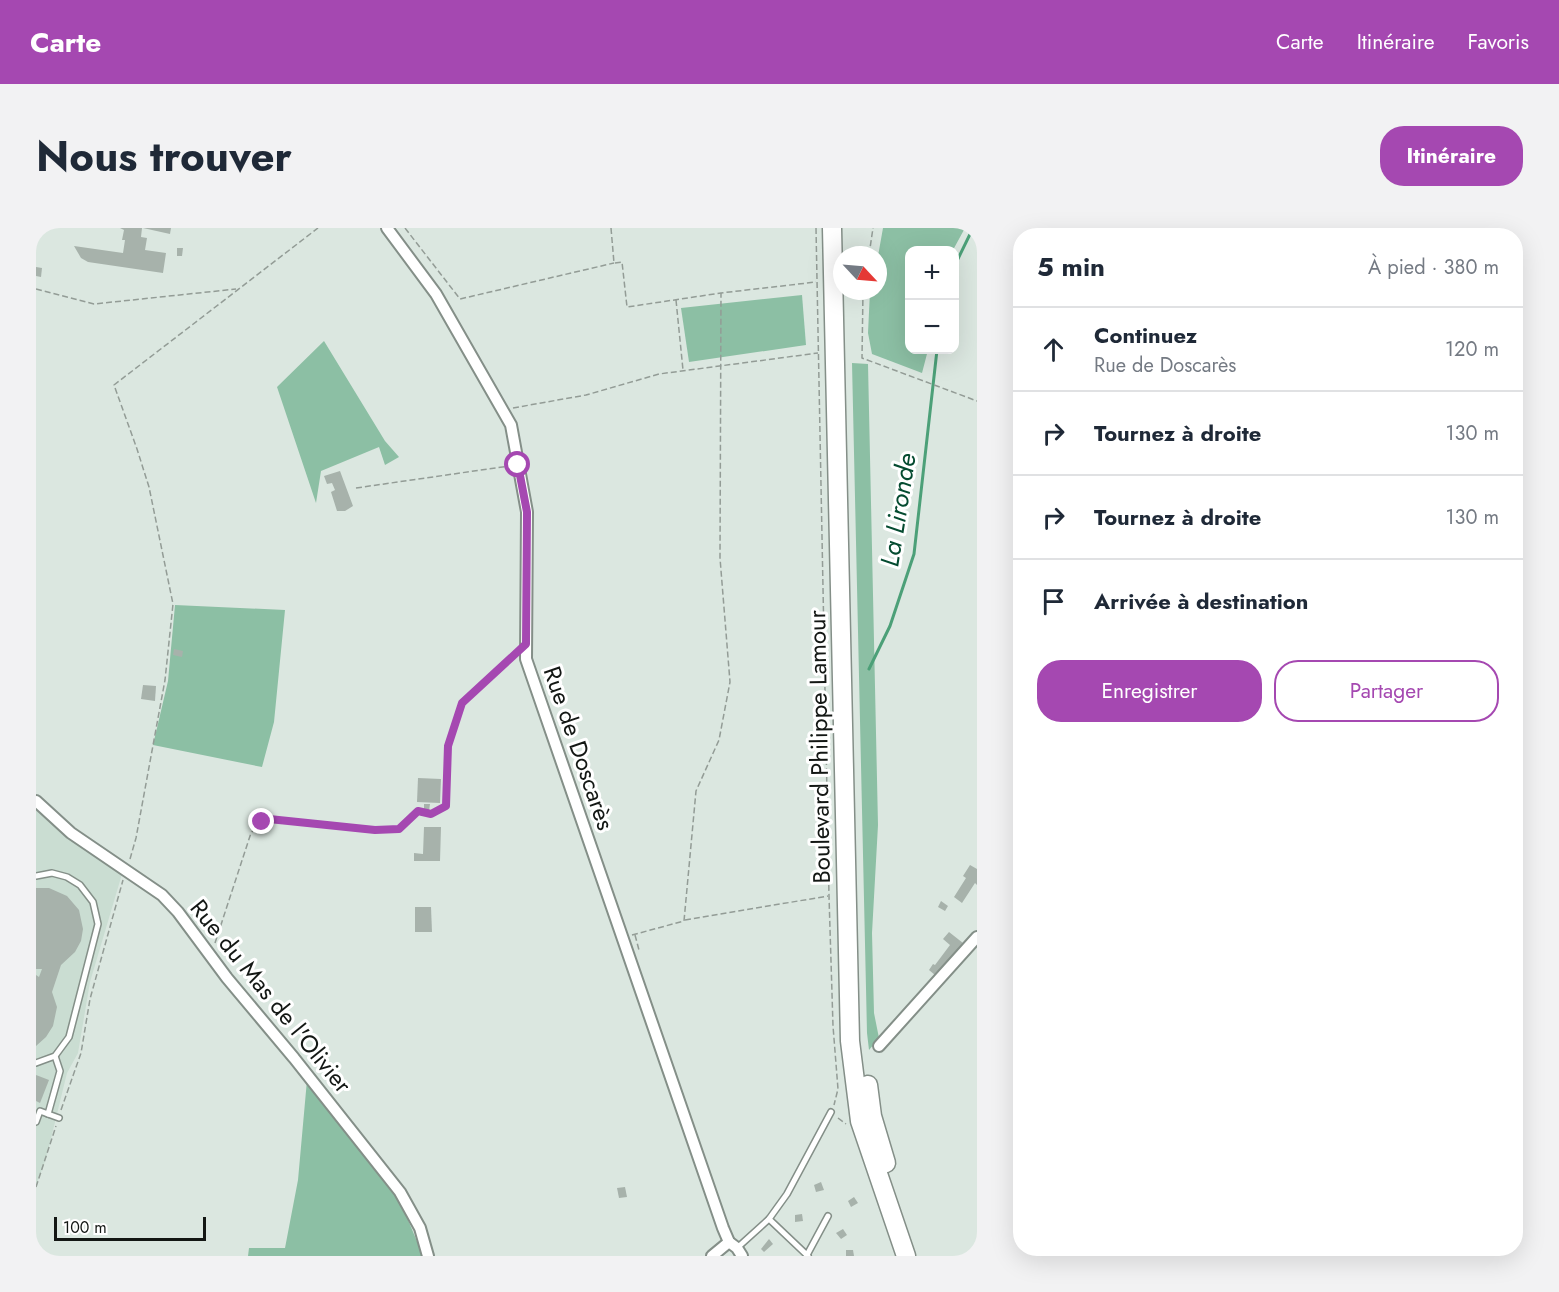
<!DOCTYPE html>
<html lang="fr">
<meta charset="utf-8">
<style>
body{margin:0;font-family:Jost,sans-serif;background:#f2f2f3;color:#1f2937}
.controls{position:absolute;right:18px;top:18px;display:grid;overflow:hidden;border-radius:12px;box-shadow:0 6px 24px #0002}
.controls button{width:54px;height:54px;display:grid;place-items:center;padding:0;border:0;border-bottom:2px solid #e0e1e3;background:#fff;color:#1f2937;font:30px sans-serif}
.compass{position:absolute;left:797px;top:18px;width:54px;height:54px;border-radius:50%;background:#fff;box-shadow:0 6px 24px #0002;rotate:116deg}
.scale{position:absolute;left:18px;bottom:15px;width:152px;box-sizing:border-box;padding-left:6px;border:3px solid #131714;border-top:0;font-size:16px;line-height:21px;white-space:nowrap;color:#131714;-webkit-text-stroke:4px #fff;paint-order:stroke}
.stop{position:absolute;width:18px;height:18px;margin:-14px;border:4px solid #a548b1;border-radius:50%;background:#fff}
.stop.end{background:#a548b1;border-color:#fff;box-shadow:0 2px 6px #0008}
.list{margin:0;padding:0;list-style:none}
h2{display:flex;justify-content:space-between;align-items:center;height:78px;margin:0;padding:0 24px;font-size:26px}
h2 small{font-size:20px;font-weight:400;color:#747a83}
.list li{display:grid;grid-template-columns:39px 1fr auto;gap:18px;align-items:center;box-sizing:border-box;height:84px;padding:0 24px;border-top:2px solid #e0e1e3}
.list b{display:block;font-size:22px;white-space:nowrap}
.list p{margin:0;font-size:20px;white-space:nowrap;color:#747a83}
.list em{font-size:20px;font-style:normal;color:#747a83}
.actions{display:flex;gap:12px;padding:18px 24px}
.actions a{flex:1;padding:14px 0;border:2px solid #a548b1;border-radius:24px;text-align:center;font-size:21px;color:#a548b1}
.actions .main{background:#a548b1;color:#fff}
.icon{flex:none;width:33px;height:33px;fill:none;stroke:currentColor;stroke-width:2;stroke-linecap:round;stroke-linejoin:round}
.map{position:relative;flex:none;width:941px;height:1028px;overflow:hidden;border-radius:24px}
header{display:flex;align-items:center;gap:36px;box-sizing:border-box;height:84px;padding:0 30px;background:#a548b1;color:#fff}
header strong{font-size:28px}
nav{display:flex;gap:33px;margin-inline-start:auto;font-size:21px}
.intro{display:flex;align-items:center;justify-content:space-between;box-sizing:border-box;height:144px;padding:0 36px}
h1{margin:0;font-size:42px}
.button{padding:15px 27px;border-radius:24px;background:#a548b1;color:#fff;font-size:21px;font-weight:700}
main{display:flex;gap:36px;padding:0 36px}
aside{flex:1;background:#fff;border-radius:24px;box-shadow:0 6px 24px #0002}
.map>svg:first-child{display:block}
</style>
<header>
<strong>Carte</strong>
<nav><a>Carte</a><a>Itinéraire</a><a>Favoris</a></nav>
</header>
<div class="intro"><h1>Nous trouver</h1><a class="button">Itinéraire</a></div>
<main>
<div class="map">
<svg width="941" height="1028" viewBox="0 0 941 1028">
<rect width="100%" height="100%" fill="#dbe7e0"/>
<!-- built -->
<path fill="#caddd2" d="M0 579 86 646 54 754 42 825 31 845 10 931 0 958Z"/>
<!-- green -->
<g fill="#8cbfa4">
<path d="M847 0H929L917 22H873V122H892L886 145 836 126 832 105 834 63H842V28Z"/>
<path d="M766 67 770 117 653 134 645 80Z"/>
<path d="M288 113 349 213 363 229 349 237 343 219 285 243 280 275 241 159Z"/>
<path d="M816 135 832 136 842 597 836 705 838 785 843 810 833 822 831 805Z"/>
<path d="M139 377 249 382 238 494 226 539 117 517 132 453Z"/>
<path d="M271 852 363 970 387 1028H212L213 1020H249L262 952Z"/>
</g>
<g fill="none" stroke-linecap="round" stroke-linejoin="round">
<!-- stream -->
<g stroke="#4ca078" stroke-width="3">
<path d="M918 39 937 0"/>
<path d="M833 441 854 398 878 326 901 122"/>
</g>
</g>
<!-- building -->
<g fill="#a7b2ab">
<path d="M84 0H106L105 9 111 10 109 22 130 25 127 45 52 34 45 30 38 18 87 25 89 12H86L88 2Z"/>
<path d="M107 0H135L134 6Z"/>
<path d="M141 20H147L146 28H141Z"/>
<path d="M0 39 6 40 5 49 0 48Z"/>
<path d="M304 243 317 278 309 283H301L295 264 299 262 296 255 291 256 288 248Z"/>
<path d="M138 421 147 423 146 429 137 427Z"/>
<path d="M107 457 120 458 119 473 105 471Z"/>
<path d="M382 550 405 551 404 575 381 574Z"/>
<path d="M388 576H394L393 583 388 582Z"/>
<path d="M388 599H405L404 633H378V625L387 626Z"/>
<path d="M934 637 941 641V657L939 655 926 675 918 669 930 650 927 648Z"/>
<path d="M0 660H13L31 668 43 682 47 701 45 713 39 724 25 737 16 764 21 779 17 798 10 809 0 818V747L3 749 6 741H0Z"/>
<path d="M905 673 912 678 909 683 902 679Z"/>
<path d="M379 679H395L396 704H379Z"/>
<path d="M913 704 927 715 899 747 893 742 897 736 899 737 914 717 907 711Z"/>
<path d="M0 847 13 852 4 875 0 873Z"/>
<path d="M785 954 788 962 780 964 778 957Z"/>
<path d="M589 959 591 969 583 970 581 960Z"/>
<path d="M818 969 822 975 815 979 812 973Z"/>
<path d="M766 986 767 993 759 994V987Z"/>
<path d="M807 1001 811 1007 805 1011 800 1005Z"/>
<path d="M733 1011 737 1016 728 1024 725 1021Z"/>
<path d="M810 1022H817L818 1028H810Z"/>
</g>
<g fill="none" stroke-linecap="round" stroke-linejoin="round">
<defs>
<g id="service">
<path d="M0 648 16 645 31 649 44 657 57 674 62 696 33 809 19 828 0 835"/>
<path d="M12 886 23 890"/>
<path d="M0 894 4 883 12 886 24 843 19 828"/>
<path d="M733 991 772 1028"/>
<path d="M701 1020 733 991 751 966 795 884"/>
<path d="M771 1027 792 988"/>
</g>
<g id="minor">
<path d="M351 0 400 66 475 197 491 284 490 431 687 1000 693 1014 701 1020 706 1028"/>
<path d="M0 573 35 605 126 667 142 684 191 750 258 830 364 964 384 1000 392 1028"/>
<path d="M843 818 941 709"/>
<path d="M676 1028 693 1014"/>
</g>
<g id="primary">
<path d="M796 0 814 813 824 893 870 1028"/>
<path d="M832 857 836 888 850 935"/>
</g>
</defs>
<!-- service casing -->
<use href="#service" stroke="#848f88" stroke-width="8"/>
<!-- minor casing -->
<use href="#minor" stroke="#848f88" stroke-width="14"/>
<!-- primary casing -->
<use href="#primary" stroke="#848f88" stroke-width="21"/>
<!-- path -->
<g stroke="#939c96" stroke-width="1.5" stroke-dasharray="6 3" stroke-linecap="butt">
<path d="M369 0 424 71 578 35"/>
<path d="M575 0 578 35 586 34 591 79 685 65 780 54"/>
<path d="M780 0 793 668 797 798 802 861 798 877"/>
<path d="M833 27 837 0"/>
<path d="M0 61 58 76 200 61"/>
<path d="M827 63 826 130 941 173"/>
<path d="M640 72 647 142"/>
<path d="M477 180 550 167 623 146 782 125"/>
<path d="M320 260 473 238"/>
<path d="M94 631 100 610 129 452 137 376 113 259 101 221 78 157 282 0"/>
<path d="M649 692 792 668"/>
<path d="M596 707 648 693 660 563 683 512 694 454 684 330 685 65"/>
<path d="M599 707 603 722"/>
<path d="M179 715 215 605C220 598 225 595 233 591L339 602 363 601 382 583 395 586 410 578 412 518 426 475 479 426"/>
<path d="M25 882 45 825 54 771 87 652"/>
<path d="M802 890 810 896"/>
<path d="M0 959 20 898"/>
</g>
<!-- service -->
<use href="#service" stroke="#fff" stroke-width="5"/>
<!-- minor -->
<use href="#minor" stroke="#fff" stroke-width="10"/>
<!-- primary -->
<use href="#primary" stroke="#fff" stroke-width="18"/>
</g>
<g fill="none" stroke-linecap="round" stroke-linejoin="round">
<!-- route -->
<path stroke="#a548b1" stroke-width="8" d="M226 594 233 591 339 602 363 601 382 583 395 586 410 578 412 518 426 475 490 416 491 284 482 237"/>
</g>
<g text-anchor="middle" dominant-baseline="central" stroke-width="6" stroke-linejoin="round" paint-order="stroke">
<!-- street labels -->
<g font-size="24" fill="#131714" stroke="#fff">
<text transform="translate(783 519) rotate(-91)">Boulevard Philippe Lamour</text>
<text transform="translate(543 520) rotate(71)">Rue de Doscarès</text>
<text transform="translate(235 768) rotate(51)">Rue du Mas de l'Olivier</text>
</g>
<!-- water labels -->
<g font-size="26" font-style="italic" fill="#044b30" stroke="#fff">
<text transform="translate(862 282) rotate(-81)">La Lironde</text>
</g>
</g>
</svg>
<div class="controls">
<button>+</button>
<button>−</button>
</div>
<svg class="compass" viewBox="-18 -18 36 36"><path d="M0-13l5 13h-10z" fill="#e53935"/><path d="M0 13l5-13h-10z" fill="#747a83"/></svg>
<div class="scale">100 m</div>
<div class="stop" style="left:482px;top:237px"></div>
<div class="stop end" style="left:226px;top:594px"></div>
</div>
<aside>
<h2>5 min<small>À pied · 380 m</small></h2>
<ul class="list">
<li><svg class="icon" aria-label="ahead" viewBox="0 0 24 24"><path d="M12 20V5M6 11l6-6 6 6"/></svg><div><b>Continuez</b><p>Rue de Doscarès</p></div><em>120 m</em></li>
<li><svg class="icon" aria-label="right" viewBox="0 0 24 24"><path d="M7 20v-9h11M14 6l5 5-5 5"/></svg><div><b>Tournez à droite</b></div><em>130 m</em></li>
<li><svg class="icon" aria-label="right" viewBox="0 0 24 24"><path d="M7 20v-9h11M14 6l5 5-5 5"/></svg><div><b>Tournez à droite</b></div><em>130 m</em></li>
<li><svg class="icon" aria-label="arrive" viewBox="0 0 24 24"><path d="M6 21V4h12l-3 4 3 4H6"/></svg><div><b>Arrivée à destination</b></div></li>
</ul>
<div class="actions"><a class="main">Enregistrer</a><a>Partager</a></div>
</aside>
</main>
